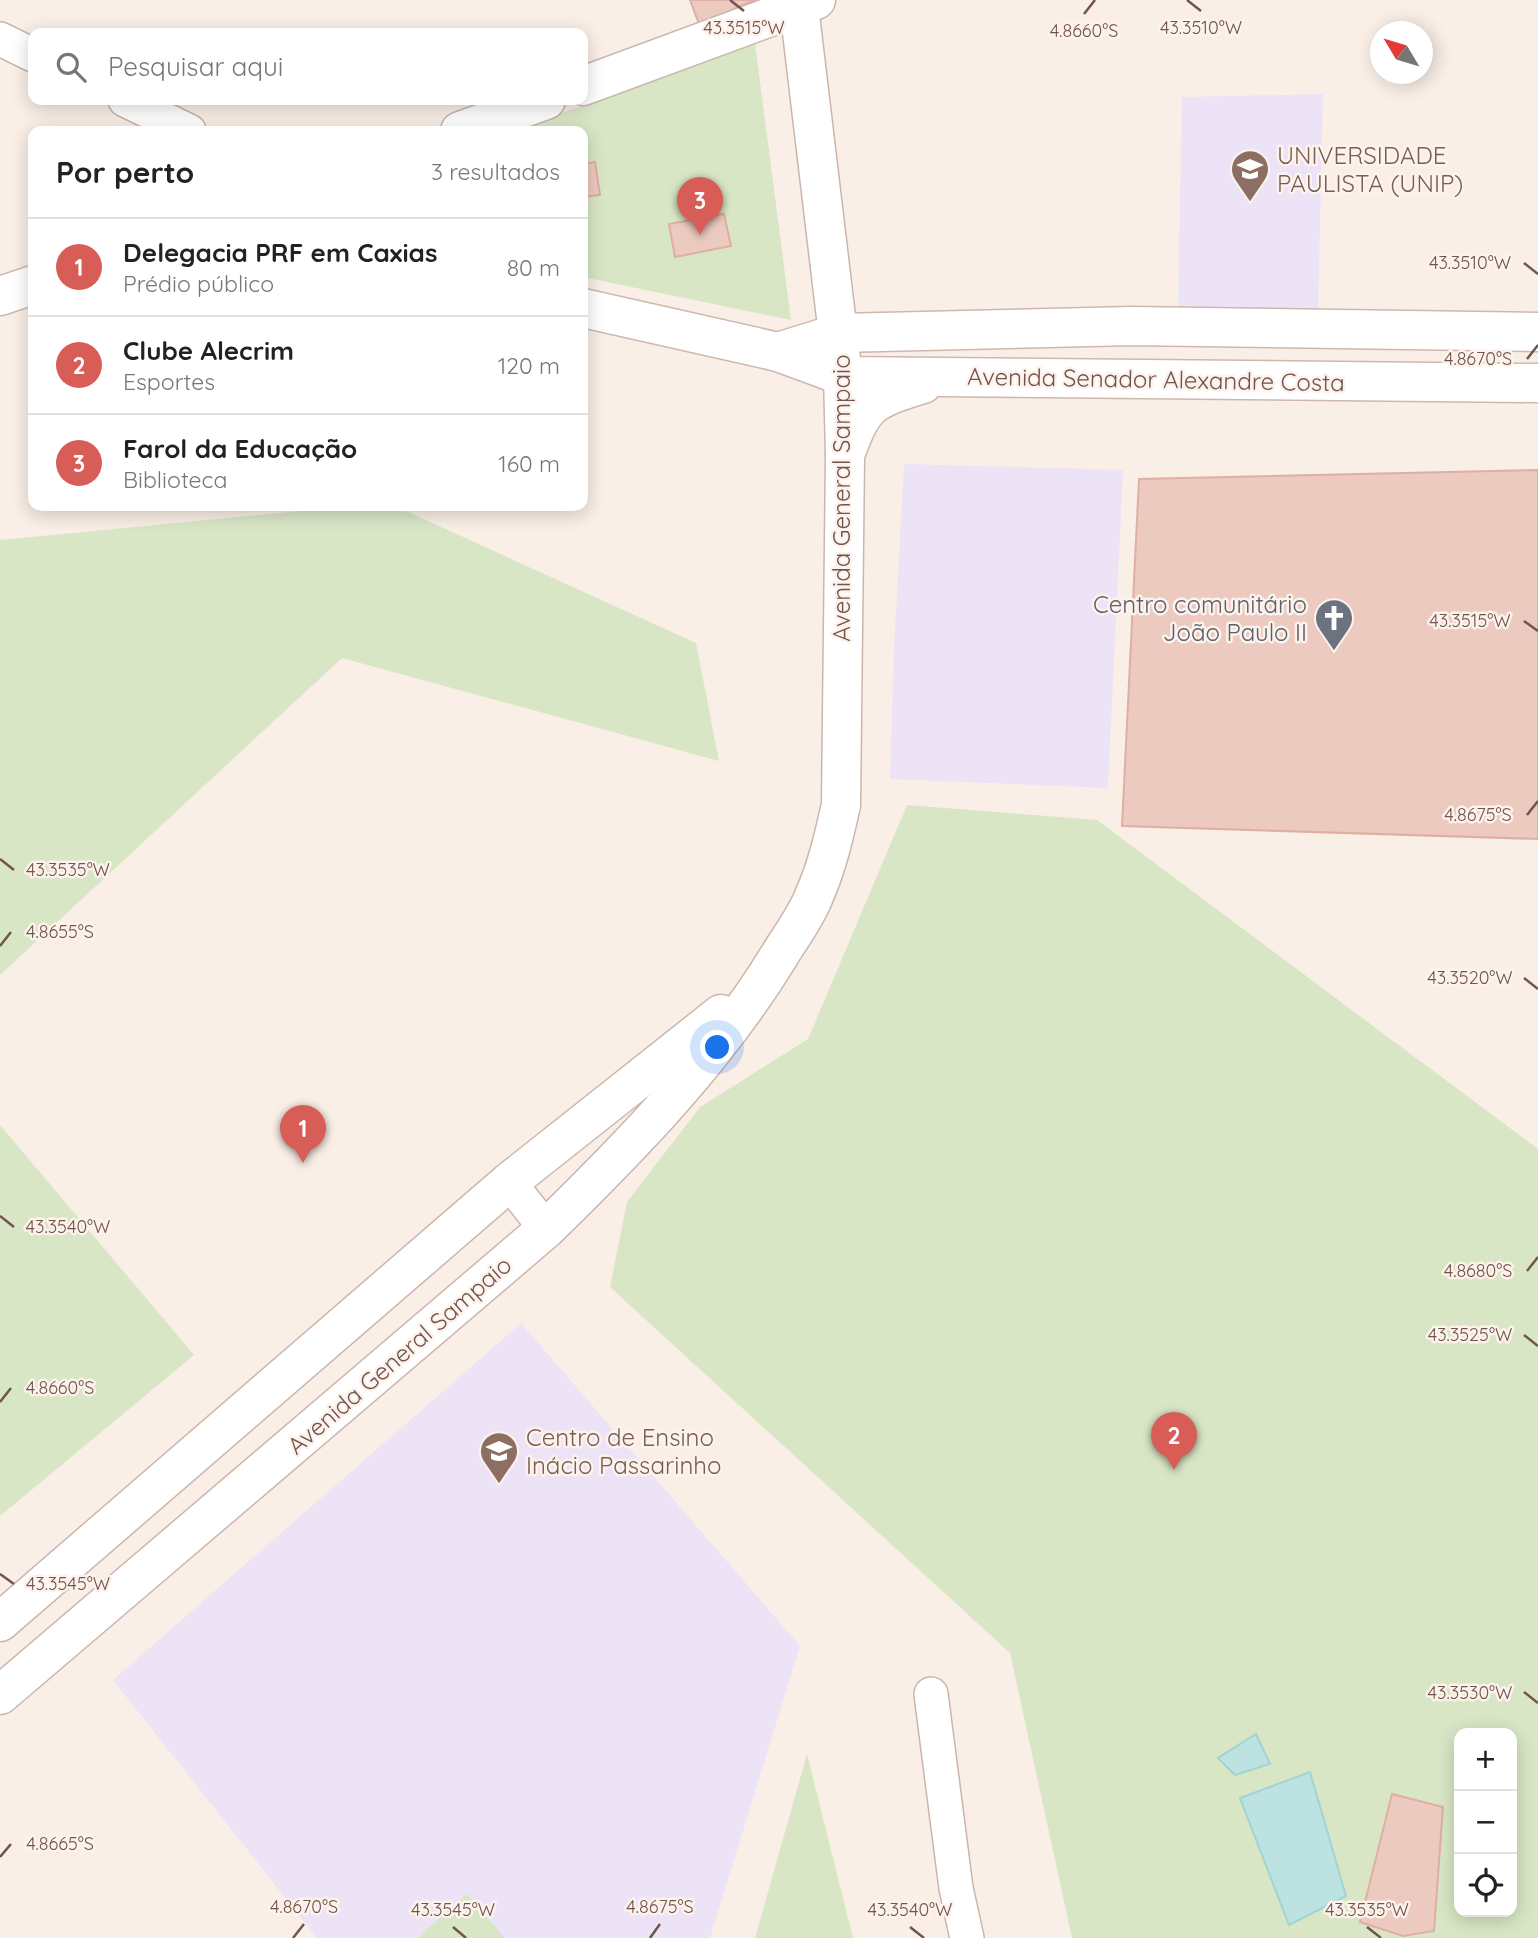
<!DOCTYPE html>
<html lang="pt">
<meta charset="utf-8">
<style>
body{margin:0;font-family:Quicksand,sans-serif;background:#f2f2f2;color:#222}
.controls{position:absolute;right:21px;bottom:21px;display:grid;overflow:hidden;border-radius:14px;box-shadow:0 4px 18px #0003}
.controls button{width:63px;height:63px;display:grid;place-items:center;padding:0;border:0;border-bottom:2px solid #e0e0e0;background:#fff;color:#222;font:35px sans-serif}
.compass{position:absolute;left:1370px;top:21px;width:63px;height:63px;border-radius:50%;background:#fff;box-shadow:0 4px 18px #0003;rotate:308deg}
.you{position:absolute;left:718px;top:1048px;width:24px;height:24px;margin:-18px;border:5px solid #fff;border-radius:50%;background:#1a73e8;box-shadow:0 0 0 10px #1a73e833}
.badge{display:grid;place-items:center;width:46px;height:46px;border-radius:50%;background:#d85d56;color:#fff;font-size:23px;font-weight:700}
.pin{position:absolute;translate:-50% -58px;filter:drop-shadow(0 2px 4px #0008)}
.pin::after{content:'';position:absolute;top:37px;width:24px;height:21px;background:inherit;clip-path:polygon(0 0,100% 0,50% 100%)}
.list{margin:0;padding:0;list-style:none}
h2{display:flex;justify-content:space-between;align-items:center;height:91px;margin:0;padding:0 28px;font-size:30px}
h2 small{font-size:23px;font-weight:400;color:#767676}
.list li{display:grid;grid-template-columns:46px 1fr auto;gap:21px;align-items:center;box-sizing:border-box;height:98px;padding:0 28px;border-top:2px solid #e0e0e0}
.list b{display:block;font-size:26px;white-space:nowrap}
.list p{margin:0;font-size:23px;white-space:nowrap;color:#767676}
.list em{font-size:23px;font-style:normal;color:#767676}
.icon{flex:none;width:38px;height:38px;fill:none;stroke:currentColor;stroke-width:2;stroke-linecap:round;stroke-linejoin:round}
.map{position:relative;flex:none;width:1538px;height:1938px;overflow:hidden}
.search{position:absolute;background:#fff;box-shadow:0 4px 18px #0003;left:28px;top:28px;width:560px;height:77px;display:flex;align-items:center;gap:18px;box-sizing:border-box;padding:0 24px;border-radius:14px;color:#767676;font-size:26px}
.panel{position:absolute;background:#fff;box-shadow:0 4px 18px #0003;left:28px;top:126px;width:560px;height:385px;border-radius:14px}
.map>svg:first-child{display:block}
</style>
<div class="map">
<svg width="1538" height="1938" viewBox="0 0 1538 1938">
<rect width="100%" height="100%" fill="#faefe6"/>
<!-- education -->
<g fill="#ece3f6">
<path d="M1323 94 1318 316 1178 310 1182 97Z"/>
<path d="M904 464 1123 470 1108 788 890 779 894 648Z"/>
<path d="M521 1323 800 1646 710 1938H317L113 1680Z"/>
</g>
<!-- green -->
<g fill="#d9e6c6" fill-rule="evenodd">
<path d="M755 43 791 320 583 277V131H512Z"/>
<path d="M351 506H395L696 643 719 761 342 658 0 975V540Z"/>
<path d="M907 805 1097 820 1538 1149V1938H1072L1010 1653 610 1287 627 1202 700 1107 808 1039ZM1459 1733H1512V1912H1459Z"/>
<path d="M0 1125 194 1355 0 1516Z"/>
<path d="M807 1754 853 1938H755Z"/>
<path d="M467 1894 505 1938H417Z"/>
</g>
<!-- water -->
<g fill="#bce2e1" stroke="#a3d3d2" stroke-width="2">
<path d="M1256 1734 1270 1764 1235 1775 1218 1758Z"/>
<path d="M1310 1772 1346 1896 1289 1925 1240 1798Z"/>
</g>
<!-- building -->
<g fill="#edcac0" stroke="#deafa2" stroke-width="2">
<path d="M690 0H755L699 24Z"/>
<path d="M595 162 600 195 583 197V164Z"/>
<path d="M724 214 731 246 675 257 669 224Z"/>
<path d="M1538 470V839L1122 826 1139 479Z"/>
<path d="M1392 1794 1443 1807 1434 1931 1403 1936 1360 1922Z"/>
</g>
<g fill="none" stroke-linecap="round" stroke-linejoin="round">
<defs>
<g id="minor">
<path d="M0 39 33 55"/>
<path d="M125 100 189 131"/>
<path d="M509 1182 546 1229"/>
<path d="M931 1694 956 1888 967 1938"/>
</g>
<g id="tertiary">
<path d="M583 86 816 0"/>
<path d="M460 131 546 100"/>
<path d="M0 1622 509 1182 721 1014"/>
<path d="M0 1695 546 1229C632 1145 716 1059 779 956 791 936 806 917 814 896 827 867 834 836 841 805L845 455 843 376 799 7"/>
</g>
<g id="secondary">
<path d="M0 296 33 285"/>
<path d="M583 308 778 352 843 376 1538 383"/>
<path d="M778 352 839 333 1132 326 1538 332"/>
<path d="M845 455C864 403 869 401 923 384"/>
</g>
</defs>
<!-- minor casing -->
<use href="#minor" stroke="#cbb6ad" stroke-width="36"/>
<!-- tertiary casing -->
<use href="#tertiary" stroke="#cbb6ad" stroke-width="41"/>
<!-- secondary casing -->
<use href="#secondary" stroke="#cfb7ae" stroke-width="41"/>
<!-- minor -->
<use href="#minor" stroke="#fff" stroke-width="33"/>
<!-- tertiary -->
<use href="#tertiary" stroke="#fff" stroke-width="38"/>
<!-- secondary -->
<use href="#secondary" stroke="#fff" stroke-width="38"/>
</g>
<!-- ticks -->
<path fill="none" stroke="#71544d" stroke-width="2.5" d="M730 0 744 11M1187 0 1201 11M1084 14 1095 0M1524 263 1538 274M1527 359 1538 345M1524 621 1538 631M1527 815 1538 801M0 859 14 870M0 946 11 932M1524 978 1538 989M0 1216 14 1227M1527 1271 1538 1257M1524 1335 1538 1346M0 1402 11 1388M0 1574 14 1584M1524 1692 1538 1703M0 1857 11 1844M453 1927 466 1938M910 1927 924 1938M1367 1927 1381 1938M293 1938 304 1924M650 1938 660 1924"/>
<!-- icons -->
<defs>
<symbol id="university-pin" viewBox="-11 -11 22 30"><path d="M0 17L-7.5 6A9.5 9.5 0 1 1 7.5 6Z" fill="#8d6e63" stroke="#fdf3ec"/><path d="M0-5L7-2L0 1L-7-2ZM-4 1L0 2.5L4 1V4Q0 6-4 4Z" fill="#fff"/></symbol>
<symbol id="church-pin" viewBox="-11 -11 22 30"><path d="M0 17L-7.5 6A9.5 9.5 0 1 1 7.5 6Z" fill="#6b7280" stroke="#fdf3ec"/><path d="M-1.2-6h2.4v3.5h3.3v2.4h-3.3V6h-2.4V-.1h-3.3v-2.4h3.3Z" fill="#fff"/></symbol>
<symbol id="school-pin" viewBox="-11 -11 22 30"><path d="M0 17L-7.5 6A9.5 9.5 0 1 1 7.5 6Z" fill="#8d6e63" stroke="#fdf3ec"/><path d="M0-5L7-2L0 1L-7-2ZM-4 1L0 2.5L4 1V4Q0 6-4 4Z" fill="#fff"/></symbol>
</defs>
<g fill-rule="evenodd">
<use href="#university-pin" x="1228" y="147" width="44" height="60"/>
<use href="#church-pin" x="1312" y="596" width="44" height="60"/>
<use href="#school-pin" x="477" y="1429" width="44" height="60"/>
</g>
<g text-anchor="middle" dominant-baseline="central" stroke-width="5" stroke-linejoin="round" paint-order="stroke">
<!-- education labels -->
<g font-size="24" fill="#785e54" stroke="#fdf3ec" text-anchor="start">
<text x="1277" y="155">UNIVERSIDADE<tspan x="1277" dy="28">PAULISTA (UNIP)</tspan></text>
<text x="526" y="1437">Centro de Ensino<tspan x="526" dy="28">Inácio Passarinho</tspan></text>
</g>
<!-- street labels -->
<g font-size="24" fill="#71544d" stroke="#fdf3ec">
<text transform="translate(1156 379) rotate(1)">Avenida Senador Alexandre Costa</text>
<text transform="translate(841 498) rotate(-90)">Avenida General Sampaio</text>
<text transform="translate(399 1355) rotate(-41)">Avenida General Sampaio</text>
</g>
<!-- worship labels -->
<g font-size="24" fill="#5b616d" stroke="#fdf3ec" text-anchor="end">
<text x="1307" y="604">Centro comunitário<tspan x="1307" dy="28">João Paulo II</tspan></text>
</g>
</g>
<g font-size="18" text-anchor="middle" fill="#71544d" stroke="#fdf3ec" stroke-width="5" stroke-linejoin="round" paint-order="stroke">
<text x="744" y="34">43.3515°W</text>
<text x="1201" y="34">43.3510°W</text>
<text x="1084" y="37">4.8660°S</text>
<text x="1470" y="269">43.3510°W</text>
<text x="1478" y="365">4.8670°S</text>
<text x="1470" y="627">43.3515°W</text>
<text x="1478" y="821">4.8675°S</text>
<text x="68" y="876">43.3535°W</text>
<text x="60" y="938">4.8655°S</text>
<text x="1470" y="984">43.3520°W</text>
<text x="68" y="1233">43.3540°W</text>
<text x="1478" y="1277">4.8680°S</text>
<text x="1470" y="1341">43.3525°W</text>
<text x="60" y="1394">4.8660°S</text>
<text x="68" y="1590">43.3545°W</text>
<text x="1470" y="1699">43.3530°W</text>
<text x="60" y="1850">4.8665°S</text>
<text x="304" y="1913">4.8670°S</text>
<text x="660" y="1913">4.8675°S</text>
<text x="453" y="1916">43.3545°W</text>
<text x="910" y="1916">43.3540°W</text>
<text x="1367" y="1916">43.3535°W</text>
</g>
</svg>
<div class="controls">
<button>+</button>
<button>−</button>
<button><svg class="icon" aria-label="locate" viewBox="0 0 24 24"><circle cx="12" cy="12" r="6"/><path d="M12 2v4M12 18v4M2 12h4M18 12h4"/></svg></button>
</div>
<svg class="compass" viewBox="-18 -18 36 36"><path d="M0-13l5 13h-10z" fill="#e53935"/><path d="M0 13l5-13h-10z" fill="#767676"/></svg>
<div class="you"></div>
<div class="pin badge" style="left:303px;top:1163px">1</div>
<div class="pin badge" style="left:1174px;top:1470px">2</div>
<div class="pin badge" style="left:700px;top:235px">3</div>
<div class="search"><svg class="icon" aria-label="search" viewBox="0 0 24 24"><circle cx="10" cy="10" r="6"/><path d="M15 15l6 6"/></svg>Pesquisar aqui</div>
<section class="panel">
<h2>Por perto<small>3 resultados</small></h2>
<ul class="list">
<li><span class="badge">1</span><div><b>Delegacia PRF em Caxias</b><p>Prédio público</p></div><em>80 m</em></li>
<li><span class="badge">2</span><div><b>Clube Alecrim</b><p>Esportes</p></div><em>120 m</em></li>
<li><span class="badge">3</span><div><b>Farol da Educação</b><p>Biblioteca</p></div><em>160 m</em></li>
</ul>
</section>
</div>
